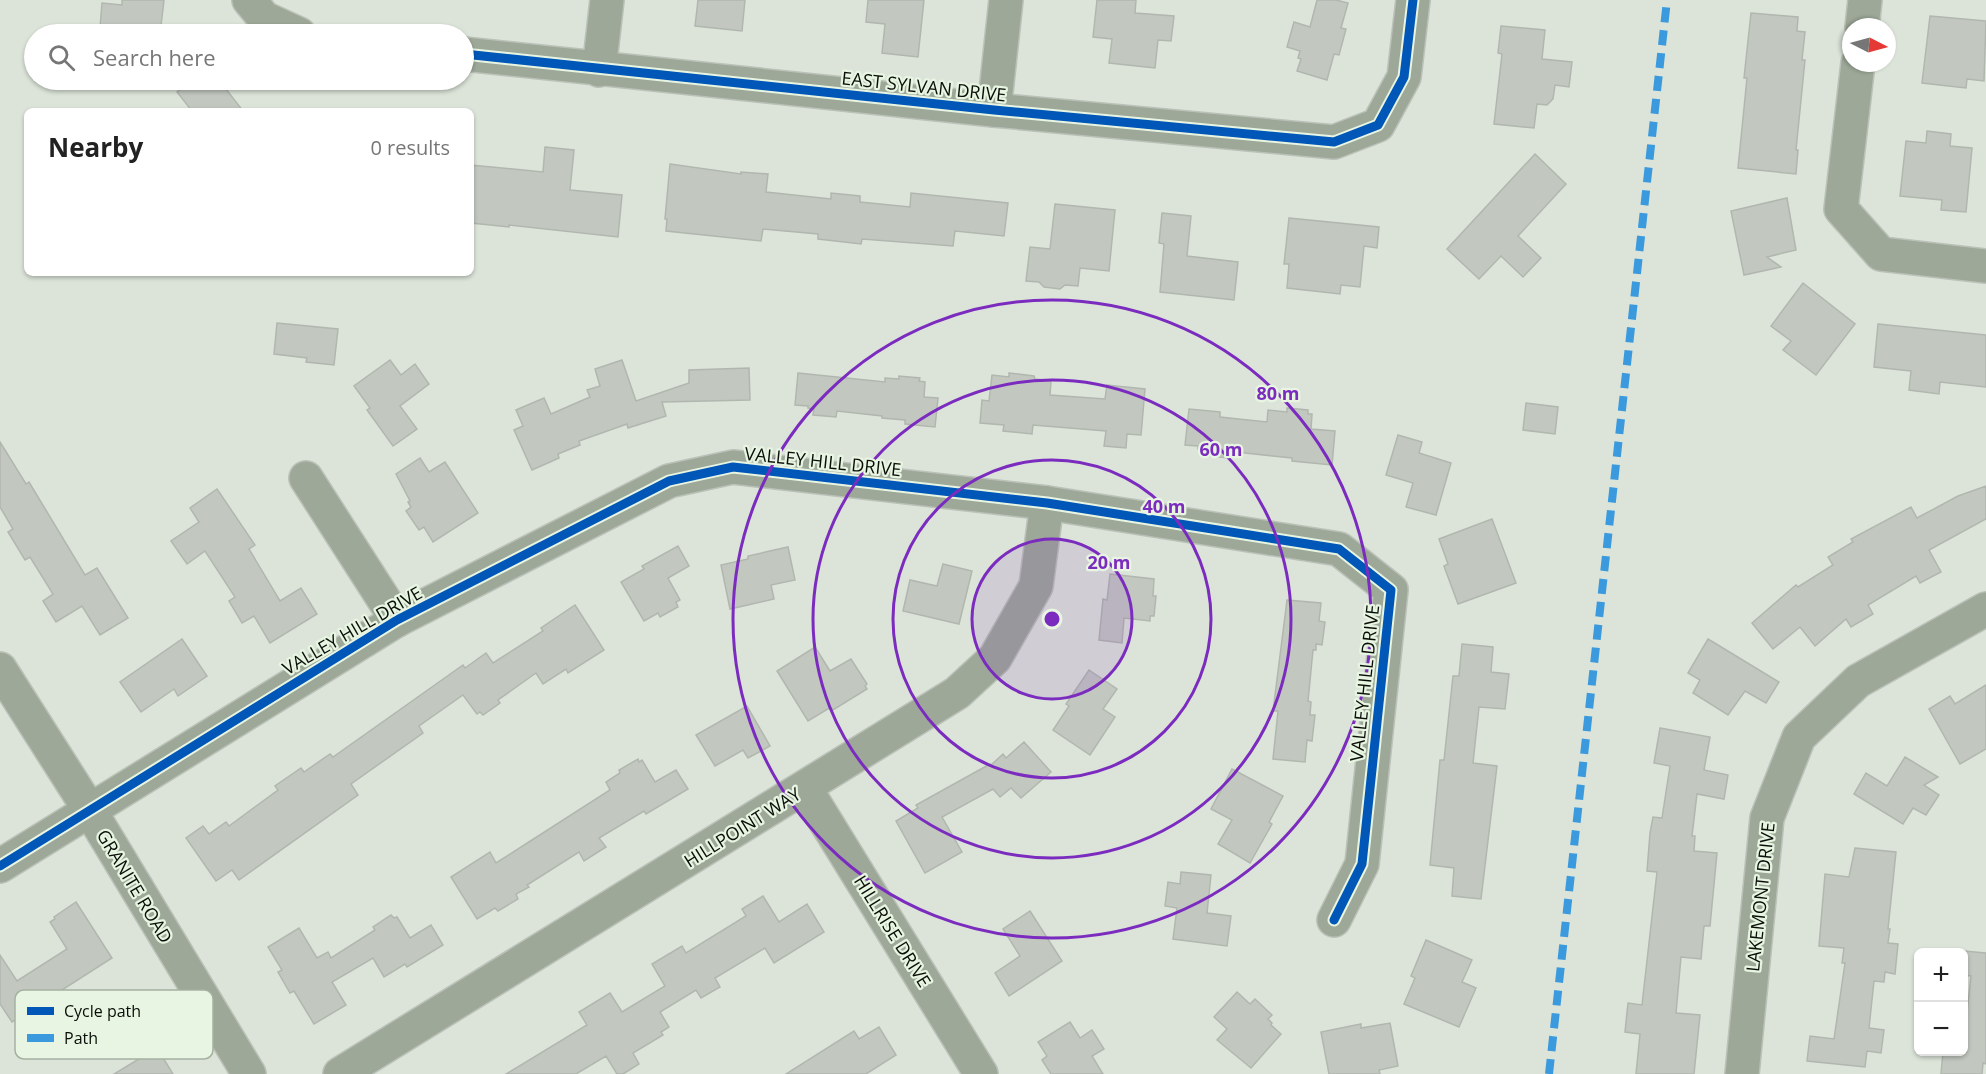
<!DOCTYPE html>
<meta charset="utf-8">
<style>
body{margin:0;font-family:"Open Sans",sans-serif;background:#f2f2f2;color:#222}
.controls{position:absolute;right:18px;bottom:18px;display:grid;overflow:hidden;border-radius:9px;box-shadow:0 2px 4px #0004}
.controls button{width:54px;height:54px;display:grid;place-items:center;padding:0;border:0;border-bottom:2px solid #e0e0e0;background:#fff;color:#222;font:30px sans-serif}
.compass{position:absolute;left:1842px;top:18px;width:54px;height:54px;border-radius:50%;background:#fff;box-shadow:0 2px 4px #0004;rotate:96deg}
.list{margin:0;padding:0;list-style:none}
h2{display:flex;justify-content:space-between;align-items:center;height:78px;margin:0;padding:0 24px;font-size:26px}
h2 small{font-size:20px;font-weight:400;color:#767676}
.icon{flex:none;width:33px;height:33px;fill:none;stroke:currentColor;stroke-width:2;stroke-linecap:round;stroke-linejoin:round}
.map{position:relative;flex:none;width:1986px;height:1074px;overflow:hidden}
.search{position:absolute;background:#fff;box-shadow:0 2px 4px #0004;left:24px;top:24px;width:450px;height:66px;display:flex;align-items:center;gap:15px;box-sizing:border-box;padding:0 21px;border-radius:33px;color:#767676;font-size:22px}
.panel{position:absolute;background:#fff;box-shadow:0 2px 4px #0004;left:24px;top:108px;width:450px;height:168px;border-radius:9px}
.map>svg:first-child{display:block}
</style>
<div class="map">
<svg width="1986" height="1074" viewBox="0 0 1986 1074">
<rect width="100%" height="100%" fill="#dce4d9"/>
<!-- building -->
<g fill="#c2c8c0" stroke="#b1b7af" stroke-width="1.5">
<path d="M122 0H164L160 34H119V30L100 28 102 3 122 5Z"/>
<path d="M698 0H745L742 31 695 26Z"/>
<path d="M868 0H924L918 57 882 53 885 24 866 22Z"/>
<path d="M1097 0H1136L1135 13 1174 16 1171 41 1158 40 1155 68 1109 63 1112 39 1093 37Z"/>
<path d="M1317 0H1336L1348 3 1341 28 1346 29 1339 55 1334 54 1327 80 1297 71 1301 59 1298 58 1300 51 1287 47 1294 22 1310 27Z"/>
<path d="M1751 13 1798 17 1797 31 1805 32 1802 60H1805L1796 150H1798L1796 174 1738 168 1747 78H1744Z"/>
<path d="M1930 16 1986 21 1984 81 1967 79 1966 88 1922 83Z"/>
<path d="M1501 26 1545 30 1542 59 1572 62 1569 87 1555 85 1553 99 1547 105 1537 104 1534 128 1494 124 1502 54 1498 53Z"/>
<path d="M194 80H219L243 111H192L177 92Z"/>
<path d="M1927 131 1951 134 1950 146 1972 148 1966 212 1941 210 1942 200 1900 196 1906 141 1926 143Z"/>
<path d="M545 147 574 150 570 190 622 195 618 237 509 225V227L471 223V165L543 172Z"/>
<path d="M1535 154 1566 184 1518 236 1541 258 1523 277 1501 256 1479 279 1447 249Z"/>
<path d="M670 164 741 174V172L768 174 766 192 831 199V193L860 196V202L910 207 911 193 1008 203 1004 236 955 231 953 246 862 239 861 244 818 239V234L763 229 761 241 666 231 667 219H665Z"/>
<path d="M1787 198 1796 250 1767 257 1781 267 1744 275 1731 211Z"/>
<path d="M1055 204 1115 210 1109 271 1080 268 1078 286 1065 285 1060 289 1044 287 1039 282 1026 281 1030 247 1050 249Z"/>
<path d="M1162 213 1191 216 1187 256 1238 262 1234 300 1160 292 1164 244 1159 243Z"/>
<path d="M1289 218 1379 227 1377 248 1364 246 1360 287 1341 285 1340 294 1287 288 1289 264H1284Z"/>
<path d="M1803 283 1855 324 1816 375 1783 350 1791 341 1771 326Z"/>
<path d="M277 323 338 329 334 365 306 362 307 358 274 354Z"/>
<path d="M1878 324 1986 335V387L1940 382 1939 394 1909 390 1911 371 1874 367Z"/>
<path d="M390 360 401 375 415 364 429 384 400 406 417 429 393 446 367 410 370 408 354 386Z"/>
<path d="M622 360 636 401 689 383V370L749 368 750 400 662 402 666 416 628 428 627 424 579 441 580 445 558 454 559 458 532 470 514 430 523 426 516 410 544 398 551 414 590 397 587 390 600 386 595 369Z"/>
<path d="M798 373 885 382V378L899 379V376L920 378 919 381 925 382 924 397 938 398 935 427 905 424V420L882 418V416L837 411 836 417 813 415 814 409 808 408V406L795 405Z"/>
<path d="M1009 373 1034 376 1035 379 1051 381 1050 395 1105 399 1107 385 1145 389 1141 435 1127 434 1126 448 1104 446 1106 431 1033 425 1032 434 1003 431 1004 425 980 423 982 400 989 401 992 375 1009 377Z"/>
<path d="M1526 403 1558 407 1555 434 1523 430Z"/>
<path d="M1287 408 1308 410V414H1312L1311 429 1335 431 1332 465 1292 461V458L1245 453 1227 452V458L1204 455V449H1198V446L1185 445 1189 409 1220 412V417L1267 422 1268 410 1287 412Z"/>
<path d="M1398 435 1422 442 1419 453 1451 463 1436 515 1406 507 1413 483 1386 475Z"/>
<path d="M0 442 26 484 29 482 85 575 97 568 128 618 100 635 82 606 56 622 43 601 53 594 30 557 25 560 8 532 13 529 0 507Z"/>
<path d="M420 458 429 472 445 462 478 513 433 542 424 527 419 530 406 511 411 507 408 502 410 501 396 474Z"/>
<path d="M1986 486V519L1929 550 1941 572 1920 583 1916 576 1868 605 1873 614 1851 627 1846 619 1815 646 1800 627 1773 649 1752 623 1796 585 1798 587 1833 565 1828 557 1853 542 1851 539 1911 507 1917 518 1958 496Z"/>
<path d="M217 489 255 545 249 549 280 601 301 588 317 614 270 643 254 616 242 623 229 601 235 597 205 551 187 564 171 541 199 522 190 508Z"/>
<path d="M1492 519 1516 583 1458 604 1444 566 1448 564 1439 539Z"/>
<path d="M678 546 689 566 668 578 680 600 676 602 678 607 660 617 658 613 644 621 621 582 644 569 642 566Z"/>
<path d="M788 547 795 580 771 585 774 599 730 609 721 565 748 559V556Z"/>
<path d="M943 564 972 571 959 624 903 611 910 580 937 586Z"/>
<path d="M1110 574 1154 579 1153 596H1156L1154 616H1150V621L1124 618 1122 643 1099 640 1103 599 1107 600Z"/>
<path d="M1287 600 1321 603 1319 621 1325 622 1322 645 1316 644V650H1313L1308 701 1311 702 1310 715H1315L1312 741 1307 740 1305 762 1273 759 1278 711H1273Z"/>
<path d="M575 605 604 650 568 673 566 669 543 684 536 673 498 700 500 703 483 715 480 712 477 714 463 695 419 726 423 733 351 784 358 795 239 880 232 870 216 881 186 838 203 826 209 834 226 822 229 826 278 790 275 786 301 768 304 772 330 754 333 757 463 665 465 668 486 653 493 663 543 631 541 628Z"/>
<path d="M182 639 207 676 178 696 174 689 141 712 120 682Z"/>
<path d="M1708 639 1779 682 1766 703 1745 691 1728 715 1693 693 1700 680 1688 673Z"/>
<path d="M1462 644 1493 647 1491 672 1509 674 1505 709 1479 707 1473 763 1497 766 1481 899 1452 896 1454 868 1430 865 1440 760H1444L1453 676H1459Z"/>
<path d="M815 647 830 671 851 659 867 684 865 686 867 689 833 710 831 707 808 721 777 671Z"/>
<path d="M1089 670 1117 689 1103 709 1115 717 1090 755 1053 730 1069 706 1066 704Z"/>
<path d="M1986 685V749L1960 764 1929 709 1950 696 1955 704Z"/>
<path d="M747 706 770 746 748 758 743 750 715 766 696 735Z"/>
<path d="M1660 728 1710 737 1704 770 1728 775 1724 799 1697 794 1692 836H1695L1694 851 1717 853 1710 926H1704L1701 959 1681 957 1676 1013 1700 1015 1694 1074H1636L1640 1034 1625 1032 1628 1003 1642 1005 1657 872 1647 871 1650 833 1653 817 1662 818 1670 766 1654 763Z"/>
<path d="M1024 742 1051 772 1021 798 1011 788 1000 797 993 789 942 817 962 852 925 873 896 821 918 808 916 805 990 764 991 765 1003 754 1006 758Z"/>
<path d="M1905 757 1938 777 1924 785 1939 795 1926 815 1913 808 1903 824 1854 794 1866 773 1887 786Z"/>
<path d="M638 759 639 762 642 760 655 782 676 770 688 789 646 814 644 811 599 838 606 847 584 861 579 852 527 885 529 887 516 894 518 899 498 911 495 908 477 919 451 877 490 852 496 863 532 840 610 790 606 782 620 773 619 770Z"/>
<path d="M1232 769 1283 796 1269 822 1272 824 1250 863 1218 844 1232 820 1211 809Z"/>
<path d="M1855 848 1896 852 1888 929H1890L1888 943 1898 944 1895 974 1885 972 1884 982 1874 981 1869 1028 1884 1030 1881 1053 1867 1051 1865 1067 1807 1061 1810 1036 1834 1039 1845 963H1842L1844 948 1819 946 1825 874 1849 877Z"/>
<path d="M1181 872 1211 875 1207 913 1231 916 1227 946 1173 939 1177 908 1165 906 1168 882 1180 884Z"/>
<path d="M763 896 779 922 807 904 824 932 774 963 765 948 715 978 720 987 701 998 696 990 660 1012 669 1027 661 1032 663 1035 633 1053 639 1064 623 1074H617L606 1056 576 1074H506L587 1025 579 1012 610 993 622 1012 665 986 652 964 682 946 686 953 746 916 742 909Z"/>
<path d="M76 902 112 958 12 1022 0 1004V955L17 981 67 949 50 922 55 919 54 917Z"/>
<path d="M1030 911 1062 961 1009 996 995 973 1020 956 1003 929Z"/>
<path d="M391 915 394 918 397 917 410 938 431 925 443 945 407 967 405 964 384 977 373 958 332 982 346 1005 314 1024 294 991 290 993 278 972 282 970 268 947 299 928 317 958 328 952 331 958 375 930 373 927Z"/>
<path d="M1426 940 1472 960 1462 982 1476 988 1459 1027 1404 1004 1415 978 1411 976Z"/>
<path d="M1964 951 1986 953V1064L1983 1063 1982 1074H1941L1943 1052H1964V1022H1966L1971 976 1964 975Z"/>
<path d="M1237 992 1250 1004 1255 999 1272 1015 1268 1019 1272 1023 1271 1025 1281 1034 1251 1068 1217 1040 1227 1029 1214 1017Z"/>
<path d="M1070 1022 1080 1038 1092 1030 1104 1049 1092 1056 1103 1074H1051L1042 1060 1047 1056 1038 1042Z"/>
<path d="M1390 1023 1398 1066 1379 1070 1380 1074H1329L1321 1032 1361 1024V1028Z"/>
<path d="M879 1027 896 1055 866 1074H786L854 1031 859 1039Z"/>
<path d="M157 1048 173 1074H114Z"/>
</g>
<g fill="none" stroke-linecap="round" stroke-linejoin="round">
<defs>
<g id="minor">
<path d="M249 0 264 18 299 34"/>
<path d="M1862 27 1865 0"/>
<path d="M464 54 994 110 1334 142 1378 125 1404 77 1413 0"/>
<path d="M1858 63 1841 209 1881 254 1986 266"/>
<path d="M599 70 607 0"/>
<path d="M994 110 1006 0"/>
<path d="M306 478 397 620"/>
<path d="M0 669 89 809 249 1074"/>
<path d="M805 788 981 1074"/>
<path d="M0 866 397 620 669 481 733 467 1047 503 1339 549 1391 590 1362 864 1334 920"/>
<path d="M340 1074 957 693 995 658 1036 586 1047 503"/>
<path d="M1742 1074 1767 818 1799 737 1858 681 1986 609"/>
</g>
</defs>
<!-- minor casing -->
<use href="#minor" stroke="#bbc1b8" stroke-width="36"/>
<!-- minor -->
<use href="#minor" stroke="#9da898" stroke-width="33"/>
<!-- quiet -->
<path stroke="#3a9add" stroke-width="8" stroke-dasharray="15 8" stroke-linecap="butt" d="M1549 1074 1667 0"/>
<defs>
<g id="cycleway">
<path d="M464 54 994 110 1334 142 1378 125 1404 77 1413 0"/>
<path d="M0 866 397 620 669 481 733 467 1047 503 1339 549 1391 590 1362 864 1334 920"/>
</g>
</defs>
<!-- cycleway casing -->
<use href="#cycleway" stroke="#e8f5e2" stroke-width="13"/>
<!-- cycleway -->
<use href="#cycleway" stroke="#0057b8" stroke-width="9"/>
</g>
<!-- distance rings -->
<circle cx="1052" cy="619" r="80" fill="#7b2cbf" fill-opacity=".12"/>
<g fill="none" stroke="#7b2cbf" stroke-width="3">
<circle cx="1052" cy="619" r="80"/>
<circle cx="1052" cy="619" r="159"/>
<circle cx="1052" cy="619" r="239"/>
<circle cx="1052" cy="619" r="319"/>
</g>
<g text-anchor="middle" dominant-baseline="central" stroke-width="4.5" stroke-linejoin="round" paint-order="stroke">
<!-- street labels -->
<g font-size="18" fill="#0a0e08" stroke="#e8f5e2">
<text transform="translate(924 86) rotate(6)">EAST SYLVAN DRIVE</text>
<text transform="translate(823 461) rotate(6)">VALLEY HILL DRIVE</text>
<text transform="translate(352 630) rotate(-30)">VALLEY HILL DRIVE</text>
<text transform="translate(1364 683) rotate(-84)">VALLEY HILL DRIVE</text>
<text transform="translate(742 827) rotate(-32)">HILLPOINT WAY</text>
<text transform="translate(135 886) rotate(59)">GRANITE ROAD</text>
<text transform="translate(1760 897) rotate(-84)">LAKEMONT DRIVE</text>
<text transform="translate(893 931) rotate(58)">HILLRISE DRIVE</text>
</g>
</g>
<!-- legend -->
<rect x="15" y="990" width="198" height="69" rx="9" fill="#e8f5e2" stroke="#a5b0a1" stroke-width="1.5"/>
<rect x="27" y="1007" width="27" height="8" fill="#0057b8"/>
<rect x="27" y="1034" width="27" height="8" fill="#3a9add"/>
<g font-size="16" fill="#0a0e08">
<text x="64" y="1017">Cycle path</text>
<text x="64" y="1044">Path</text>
</g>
<circle cx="1052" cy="619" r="9" fill="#7b2cbf" stroke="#e8f5e2" stroke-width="3"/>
<g font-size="18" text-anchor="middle" font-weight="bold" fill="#7b2cbf" stroke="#e8f5e2" stroke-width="4.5" stroke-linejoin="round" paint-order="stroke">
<text x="1278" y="400">80 m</text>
<text x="1221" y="456">60 m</text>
<text x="1164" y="513">40 m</text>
<text x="1109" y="569">20 m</text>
</g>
</svg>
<div class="controls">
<button>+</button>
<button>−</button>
</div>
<svg class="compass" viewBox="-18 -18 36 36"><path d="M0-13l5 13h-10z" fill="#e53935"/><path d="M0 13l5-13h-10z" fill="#767676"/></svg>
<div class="search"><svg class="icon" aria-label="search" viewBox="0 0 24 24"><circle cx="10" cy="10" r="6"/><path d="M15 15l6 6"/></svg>Search here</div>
<section class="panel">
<h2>Nearby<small>0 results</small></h2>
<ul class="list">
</ul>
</section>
</div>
